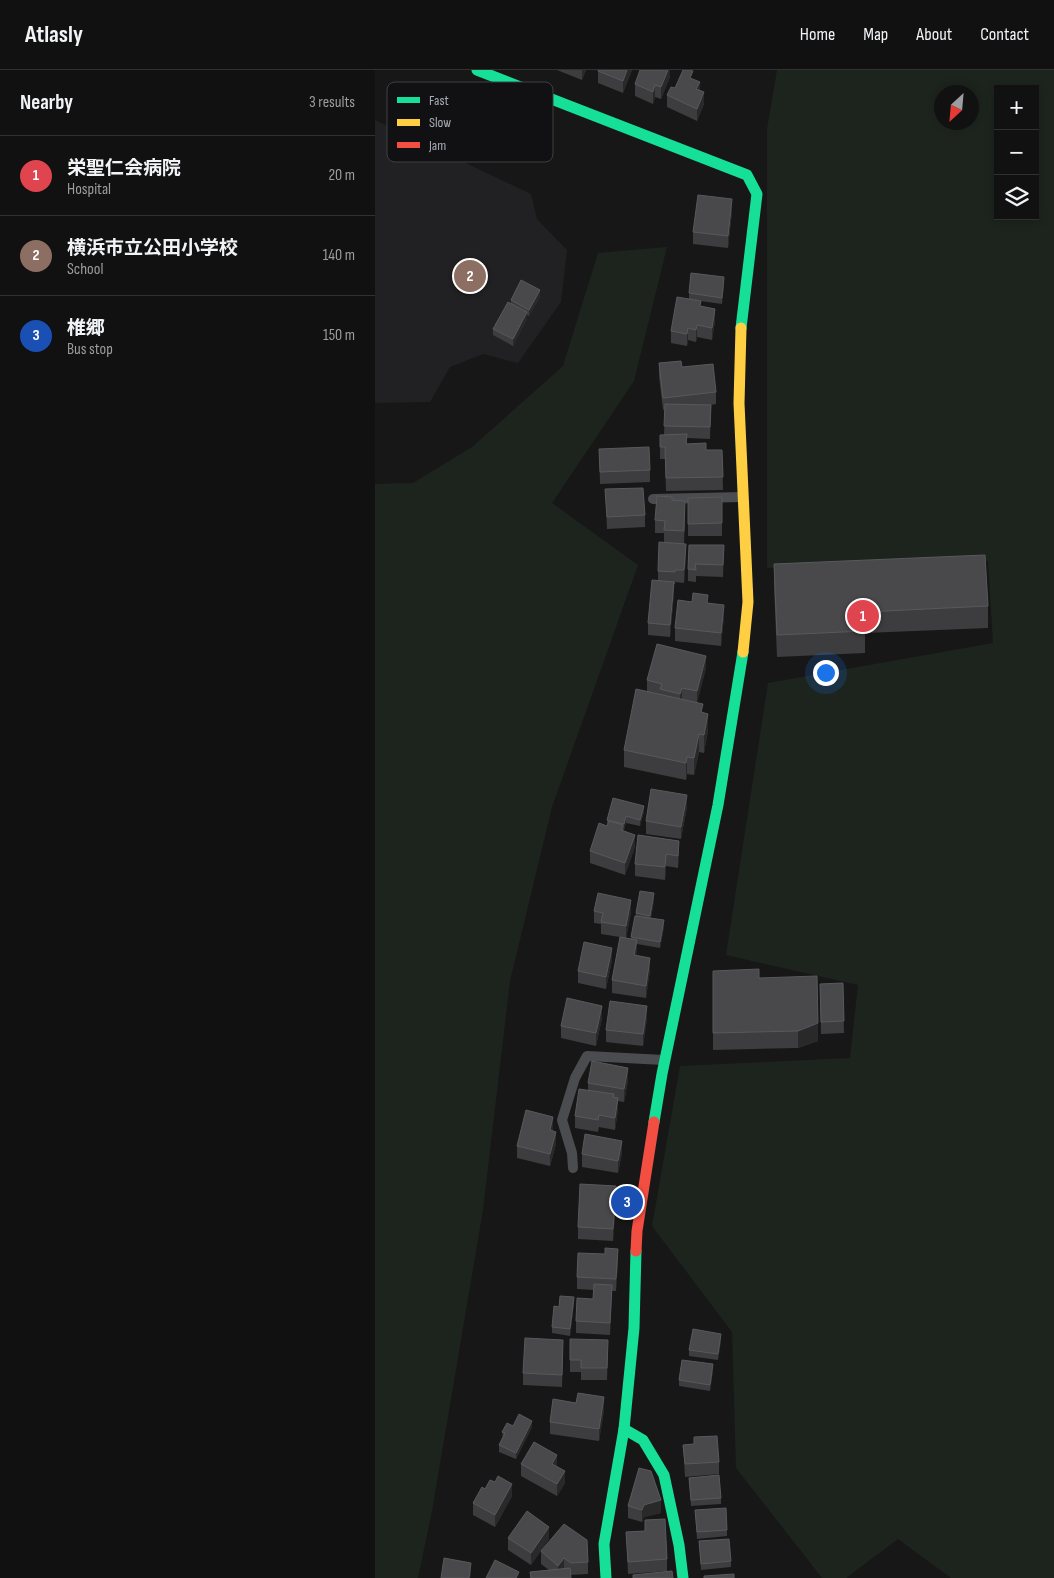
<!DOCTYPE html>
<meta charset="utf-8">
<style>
body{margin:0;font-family:"Sofia Sans Condensed","Noto Sans JP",sans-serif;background:#1e1f1f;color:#f1f3f6}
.controls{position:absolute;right:15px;top:15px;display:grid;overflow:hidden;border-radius:0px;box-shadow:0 2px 8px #0003}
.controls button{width:45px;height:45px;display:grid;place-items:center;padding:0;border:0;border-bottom:1px solid #303131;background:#111;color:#f1f3f6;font:25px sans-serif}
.compass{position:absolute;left:559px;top:15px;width:45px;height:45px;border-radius:50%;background:#111;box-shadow:0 2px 8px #0003;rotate:206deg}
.you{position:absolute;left:450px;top:602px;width:18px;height:18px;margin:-12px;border:4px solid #fff;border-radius:50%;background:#1a73e8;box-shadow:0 0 0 8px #1a73e833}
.badge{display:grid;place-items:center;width:32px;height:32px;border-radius:50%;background:#b45309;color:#fff;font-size:16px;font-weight:700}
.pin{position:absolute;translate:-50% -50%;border:2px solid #fff;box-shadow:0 1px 5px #0006}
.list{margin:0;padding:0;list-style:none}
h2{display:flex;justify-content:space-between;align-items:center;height:65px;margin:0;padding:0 20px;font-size:21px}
h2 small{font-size:16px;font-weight:400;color:#9c9d9f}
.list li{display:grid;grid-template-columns:32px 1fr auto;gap:15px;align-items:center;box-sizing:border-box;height:80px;padding:0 20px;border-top:1px solid #303131}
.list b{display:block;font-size:19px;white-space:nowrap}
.list p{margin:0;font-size:16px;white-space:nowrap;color:#9c9d9f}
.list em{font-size:16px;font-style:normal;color:#9c9d9f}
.icon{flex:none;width:28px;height:28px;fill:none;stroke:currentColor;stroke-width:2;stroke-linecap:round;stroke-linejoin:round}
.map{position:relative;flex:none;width:679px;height:1508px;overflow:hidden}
header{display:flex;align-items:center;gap:30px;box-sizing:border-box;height:70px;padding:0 25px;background:#111;border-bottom:1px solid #303131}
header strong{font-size:24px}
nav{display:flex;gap:28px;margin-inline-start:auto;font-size:18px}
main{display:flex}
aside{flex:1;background:#111}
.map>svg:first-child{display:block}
</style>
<header>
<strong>Atlasly</strong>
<nav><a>Home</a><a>Map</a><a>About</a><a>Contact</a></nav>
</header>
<main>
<aside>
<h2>Nearby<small>3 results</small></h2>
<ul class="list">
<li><span class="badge" style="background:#e0444e">1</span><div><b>栄聖仁会病院</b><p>Hospital</p></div><em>20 m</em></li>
<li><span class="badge" style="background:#8d6e63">2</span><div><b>横浜市立公田小学校</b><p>School</p></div><em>140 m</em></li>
<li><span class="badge" style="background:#1a4fb4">3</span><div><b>椎郷</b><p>Bus stop</p></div><em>150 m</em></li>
</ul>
</aside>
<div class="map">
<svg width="679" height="1508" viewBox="0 0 679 1508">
<rect width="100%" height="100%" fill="#171717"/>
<!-- built -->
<path fill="#212123" d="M0 50 156 124 162 149 192 180 186 232 143 293 108 284 75 297 55 332 0 333Z"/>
<!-- green -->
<g fill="#1d241e" fill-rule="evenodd">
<path d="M402 0H679V1508H576L523 1469 471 1508H447L361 1398 357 1262 277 1156 305 996 475 988 483 915 351 885 393 613 618 573 613 491 392 498V59ZM623 19H660V146H623ZM566 22H596V52H566Z"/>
<path d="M292 177 259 311 177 433 263 495 177 737 135 911 108 1140 57 1441 43 1508H0V414L38 413 97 377 188 296 223 183Z"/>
</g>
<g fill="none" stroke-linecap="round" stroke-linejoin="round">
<!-- lane -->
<g stroke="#4b4c50" stroke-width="10">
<path d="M278 429 367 427"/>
<path d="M198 1098 197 1083 187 1050 200 1008 212 986 289 990"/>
</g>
<!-- fast -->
<g stroke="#16e098" stroke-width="11">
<path d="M102 0 372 105 382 124 366 258"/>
<path d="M279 1052 287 1004 343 735 368 582"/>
<path d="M249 1359 268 1370 289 1405 304 1475 308 1508"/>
<path d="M231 1508 229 1474 249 1359 259 1258 261 1181"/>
</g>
<!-- slow -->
<path stroke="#ffcf43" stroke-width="11" d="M366 258 364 333 373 532 368 582"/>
<!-- jam -->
<path stroke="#f24e42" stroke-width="11" d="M261 1181 262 1161 279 1052"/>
</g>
<!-- wall -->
<g fill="#3d3d3f">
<path d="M182 0H211L207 10Z"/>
<path d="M223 0H257L248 23 223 13Z"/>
<path d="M295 0V7L286 29 280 27 278 34 260 26V14Z"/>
<path d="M318 9 325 20 329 34 322 51 292 37V25L300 18Z"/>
<path d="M357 141 353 178 318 174V162Z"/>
<path d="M349 214 347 234 318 230 326 237 340 251 337 270 322 267 321 272 313 270 312 276 296 273V261L314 229V223Z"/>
<path d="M165 227 154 246 152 245V249L138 276 118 265V259L136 233V230Z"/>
<path d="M284 293 307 297 341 322V334L336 335 335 369 312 368V374L331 380H347L348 420 291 421 290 389H285V365H289L290 340H288L284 306Z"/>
<path d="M224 379 275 400V412L225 414Z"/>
<path d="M230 419 270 445V457L232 459Z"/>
<path d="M347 427V466H313V428Z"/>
<path d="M297 430 310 443 309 473 311 486 309 513 300 512V514H299V524L295 567 273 565V553L283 511V501L289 472V463H280V450Z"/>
<path d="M349 475 348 507 321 506V512L313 511V499Z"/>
<path d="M399 494 613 536V558L490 563V583L402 587 399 516Z"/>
<path d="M333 533 349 547 346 576 300 571V558Z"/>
<path d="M331 598 322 632 328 643 333 661 329 683 324 682 319 705 312 704 311 710 249 697V680L272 622V610Z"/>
<path d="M312 737 306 769 271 764V751Z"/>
<path d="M269 742 265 756 251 753 249 760H248L260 777 250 805 215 793V781L232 756V750Z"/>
<path d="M263 765 304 783 303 798 291 796 290 810 260 806V794Z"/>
<path d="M279 830 276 848 289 857 285 878 262 874 261 886 275 900 271 928 237 923V910L245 867 226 864V854L219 853V841L256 842 251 868 256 869 261 843Z"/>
<path d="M237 890 231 919 203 913V901Z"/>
<path d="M338 901 384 908 443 971 423 978 338 980Z"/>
<path d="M468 913 469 963 446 964 445 914Z"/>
<path d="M227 948 221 976 186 968V956Z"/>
<path d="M272 948 268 976 231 972V960Z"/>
<path d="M253 1011 249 1032 243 1031V1040L240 1060 224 1057 223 1062 200 1058V1046L213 1020V1013Z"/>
<path d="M178 1059V1061L181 1074 175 1096 142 1088V1076Z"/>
<path d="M247 1083 243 1103 207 1097V1084Z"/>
<path d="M241 1129 238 1171 203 1169V1157Z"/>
<path d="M243 1191 241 1221H237L235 1265 201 1263V1251L218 1229 219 1220 202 1219V1207Z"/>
<path d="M199 1233 195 1266 177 1263V1257L184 1237Z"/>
<path d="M346 1270 343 1290 314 1286V1280Z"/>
<path d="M188 1282 187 1317 148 1315V1303Z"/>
<path d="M233 1282 232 1310H206V1302H195V1290Z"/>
<path d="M338 1301 335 1321 304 1316V1310Z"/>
<path d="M229 1340 224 1371 175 1364V1352Z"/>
<path d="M138 1356 157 1357 141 1389 124 1382V1375L128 1368 127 1362Z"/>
<path d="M319 1367 344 1392V1404L310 1407 308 1375 319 1374Z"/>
<path d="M146 1394 182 1396 190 1413 182 1426 146 1406Z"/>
<path d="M314 1408 346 1428V1434L316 1436Z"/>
<path d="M110 1419 137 1426 120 1457 98 1445V1433Z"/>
<path d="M253 1436 286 1443 269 1447 267 1452 253 1448Z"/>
<path d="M320 1440 352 1460V1466L322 1469Z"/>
<path d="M270 1450 292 1489V1501L253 1504 251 1462 270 1461Z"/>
<path d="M133 1468 174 1469 156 1495 133 1480Z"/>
<path d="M324 1471 356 1491V1497L326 1500Z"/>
<path d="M166 1481 213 1492V1504L195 1505 196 1508H155V1502L174 1500 166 1494Z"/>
</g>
<!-- shaded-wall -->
<g fill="#29292a">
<path d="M207 0H211L207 10Z"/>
<path d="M252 0H257L248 23V11Z"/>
<path d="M293 0H295V7L286 29V17Z"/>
<path d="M325 12V24L321 19Z"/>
<path d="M280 15V27L278 34V22Z"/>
<path d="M329 22V34L322 51V39Z"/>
<path d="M357 129V141L353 178V166Z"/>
<path d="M349 207V214L347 234V228Z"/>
<path d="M165 220V227L154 246V240Z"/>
<path d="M340 239V251L337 270V258Z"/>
<path d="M152 242V249L138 276V269Z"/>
<path d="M322 255V267L321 272V260Z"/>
<path d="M313 258V270L312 276V264Z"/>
<path d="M310 431V443L309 474V461Z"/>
<path d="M311 474V486L309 513V500Z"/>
<path d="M299 512V524L295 567V555Z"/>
<path d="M349 535V547L346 576V563Z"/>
<path d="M331 586V598L322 634V621Z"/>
<path d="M307 618V630L305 636V624Z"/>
<path d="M333 644V661L329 683V665Z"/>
<path d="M324 664V682L319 705V688Z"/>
<path d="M312 687V704L311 710V693Z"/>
<path d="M312 725V737L306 769V757Z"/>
<path d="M269 736V742L265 756V750Z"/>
<path d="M251 746V753L249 760V754Z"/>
<path d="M260 765V777L250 805V793Z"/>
<path d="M304 771V783L303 798V786Z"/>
<path d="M291 784V796L290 810V797Z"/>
<path d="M279 823V830L275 852V846Z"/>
<path d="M256 830V842L251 869V856Z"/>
<path d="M289 850V857L285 878V872Z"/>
<path d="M262 870V882L259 898V885Z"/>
<path d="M237 878V890L231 919V907Z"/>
<path d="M275 888V900L271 928V916Z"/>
<path d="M227 936V948L221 976V963Z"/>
<path d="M272 936V948L268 976V964Z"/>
<path d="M443 953V971L423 978V961Z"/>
<path d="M253 998V1011L249 1032V1019Z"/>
<path d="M243 1028V1040L240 1060V1048Z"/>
<path d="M178 1047V1059L175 1072V1060Z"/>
<path d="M181 1062V1074L175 1096V1084Z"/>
<path d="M247 1071V1083L243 1103V1091Z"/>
<path d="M241 1116V1129L238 1171V1159Z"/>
<path d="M243 1179V1191L241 1221V1209Z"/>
<path d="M237 1215V1227L235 1265V1253Z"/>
<path d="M199 1227V1233L195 1266V1259Z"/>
<path d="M346 1264V1270L343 1290V1284Z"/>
<path d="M338 1294V1301L335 1321V1315Z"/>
<path d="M229 1327V1340L224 1371V1359Z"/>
<path d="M157 1351V1357L141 1389V1383Z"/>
<path d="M182 1385V1397L177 1394Z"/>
<path d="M190 1401V1413L182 1426V1414Z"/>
<path d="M137 1414V1426L120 1457V1445Z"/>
<path d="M286 1430V1443L269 1447 267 1452V1440L269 1435Z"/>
<path d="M174 1457V1469L156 1495V1483Z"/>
<path d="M189 1488V1501L183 1508V1496Z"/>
<path d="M96 1493V1505L95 1508H94Z"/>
</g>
<!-- building -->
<g fill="#49494c" stroke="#58595d">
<path d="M223 0H252L248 11 223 1Z"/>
<path d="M265 0H293L286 17 280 15 278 22 260 14Z"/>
<path d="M308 0H316L318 1 315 8 325 12 321 19 329 22 322 39 292 25 296 17 300 18Z"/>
<path d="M323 125 357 129 353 166 318 162Z"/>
<path d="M316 203 349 207 347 228 314 223Z"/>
<path d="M146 210 165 220 154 240 136 230Z"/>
<path d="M302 227 326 231 325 236 340 239 337 258 322 255 321 260 313 258 312 264 296 261Z"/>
<path d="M133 232 152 242 138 269 118 259Z"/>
<path d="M306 291 307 297 338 294 341 322 288 328 284 293Z"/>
<path d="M290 334 336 335 335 357 289 356Z"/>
<path d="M312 364 311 374 331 373V380H347L348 407 291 408 290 377H285V365Z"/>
<path d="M274 377 275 400 225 402 224 379Z"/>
<path d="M268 418 270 445 232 447 230 419Z"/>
<path d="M282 426 297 427V430L310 431 309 461 289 460 290 451 280 450Z"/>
<path d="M347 427V453L313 454V428Z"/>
<path d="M284 472 311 474 309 500H300V502L283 501Z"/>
<path d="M314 475H349L348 495 320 494 321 500 313 499Z"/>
<path d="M610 485 613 536 489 542 490 561 402 565 399 494Z"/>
<path d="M277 510 299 512 295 555 273 553Z"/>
<path d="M318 523 333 525 332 533 349 535 346 563 300 558 303 530 317 532Z"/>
<path d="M282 574 331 586 322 621 307 618 305 624 285 619 287 614 272 610Z"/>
<path d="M261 619 328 634 326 642 333 644 329 665 324 664 319 688 312 687 311 693 249 680Z"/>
<path d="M276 719 312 725 306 757 271 751Z"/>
<path d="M238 728 269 736 265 750 251 746 249 754 232 750Z"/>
<path d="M234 751 248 755 246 760 260 765 250 793 215 781 224 753 232 756Z"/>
<path d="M263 765 304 771 303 786 291 784 290 797 260 794Z"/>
<path d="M265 821 279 823 275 846 261 843Z"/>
<path d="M223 823 256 830 251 856 226 852 228 843 219 841Z"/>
<path d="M260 846 289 850 285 872 256 867Z"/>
<path d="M245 867 262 870 259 885 275 888 271 916 237 910Z"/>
<path d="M209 872 237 878 231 907 203 901Z"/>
<path d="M384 899V908L442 906 443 953 423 961 338 963V901Z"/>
<path d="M468 913 469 951 446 952 445 914Z"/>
<path d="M192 928 227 936 221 963 186 956Z"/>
<path d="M235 931 272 936 268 964 231 960Z"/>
<path d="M217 991 253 998 249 1019 213 1013Z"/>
<path d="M204 1019 239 1024 238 1027 243 1028 240 1048 224 1045 223 1050 200 1046Z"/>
<path d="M151 1040 178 1047 175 1060 181 1062 175 1084 142 1076Z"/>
<path d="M210 1064 247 1071 243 1091 207 1084Z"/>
<path d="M205 1114 241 1116 238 1159 203 1157Z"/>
<path d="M230 1178 243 1179 241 1209 202 1207 203 1183 230 1184Z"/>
<path d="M219 1214 237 1215 235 1253 201 1251 202 1228 218 1229Z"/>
<path d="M185 1226 199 1227 195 1259 177 1257 179 1236 184 1237Z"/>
<path d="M318 1259 346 1264 343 1284 314 1280Z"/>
<path d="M150 1268 188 1270 187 1305 148 1303Z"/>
<path d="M195 1269 233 1270 232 1298H206V1290H195Z"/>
<path d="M307 1290 338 1294 335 1315 304 1310Z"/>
<path d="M203 1323 229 1327 224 1359 175 1352 178 1329 201 1333Z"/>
<path d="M144 1344 157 1351 141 1383 124 1375 130 1363 127 1362 132 1353 138 1356Z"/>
<path d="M342 1366 344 1392 310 1394 308 1375 319 1374V1367Z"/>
<path d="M159 1372 182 1385 177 1394 190 1401 182 1414 146 1394Z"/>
<path d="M264 1398 276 1401 286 1430 269 1435 267 1440 253 1436Z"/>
<path d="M344 1405 346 1428 316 1430 314 1408Z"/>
<path d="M123 1406 137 1414 120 1445 98 1433 107 1417 110 1419 115 1410 120 1412Z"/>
<path d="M351 1438 352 1460 322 1462 320 1440Z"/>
<path d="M152 1441 174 1457 156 1483 133 1468Z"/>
<path d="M290 1449 292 1489 253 1492 251 1462 270 1461V1450Z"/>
<path d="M189 1454 212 1470 213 1492 196 1493 189 1488 183 1496 166 1481Z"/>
<path d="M354 1469 356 1491 326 1494 324 1471Z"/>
<path d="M69 1488 96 1493 94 1508H66Z"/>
<path d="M120 1490 144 1502 141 1508H111Z"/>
<path d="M195 1498 196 1508H156L155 1502Z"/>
<path d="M297 1501 298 1508H258V1505Z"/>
<path d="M359 1504V1508H329V1506Z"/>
</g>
<!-- legend -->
<rect x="12" y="12" width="166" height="80" rx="8" fill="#111113" stroke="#3e4045" stroke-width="1"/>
<rect x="22" y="27" width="23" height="6" fill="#16e098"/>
<rect x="22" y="49" width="23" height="7" fill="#ffcf43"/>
<rect x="22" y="72" width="23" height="6" fill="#f24e42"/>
<g font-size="14" fill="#a8adb8">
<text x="54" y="35">Fast</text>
<text x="54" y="57">Slow</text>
<text x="54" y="80">Jam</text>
</g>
</svg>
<div class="controls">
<button>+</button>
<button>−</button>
<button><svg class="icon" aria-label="layers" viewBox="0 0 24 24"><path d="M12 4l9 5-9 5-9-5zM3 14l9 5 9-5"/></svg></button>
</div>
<svg class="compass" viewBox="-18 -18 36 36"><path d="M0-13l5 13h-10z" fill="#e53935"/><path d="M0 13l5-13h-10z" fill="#9c9d9f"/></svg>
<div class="you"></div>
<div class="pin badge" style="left:488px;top:546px;background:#e0444e">1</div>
<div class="pin badge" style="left:95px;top:206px;background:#8d6e63">2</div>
<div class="pin badge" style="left:252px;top:1132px;background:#1a4fb4">3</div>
</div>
</main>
